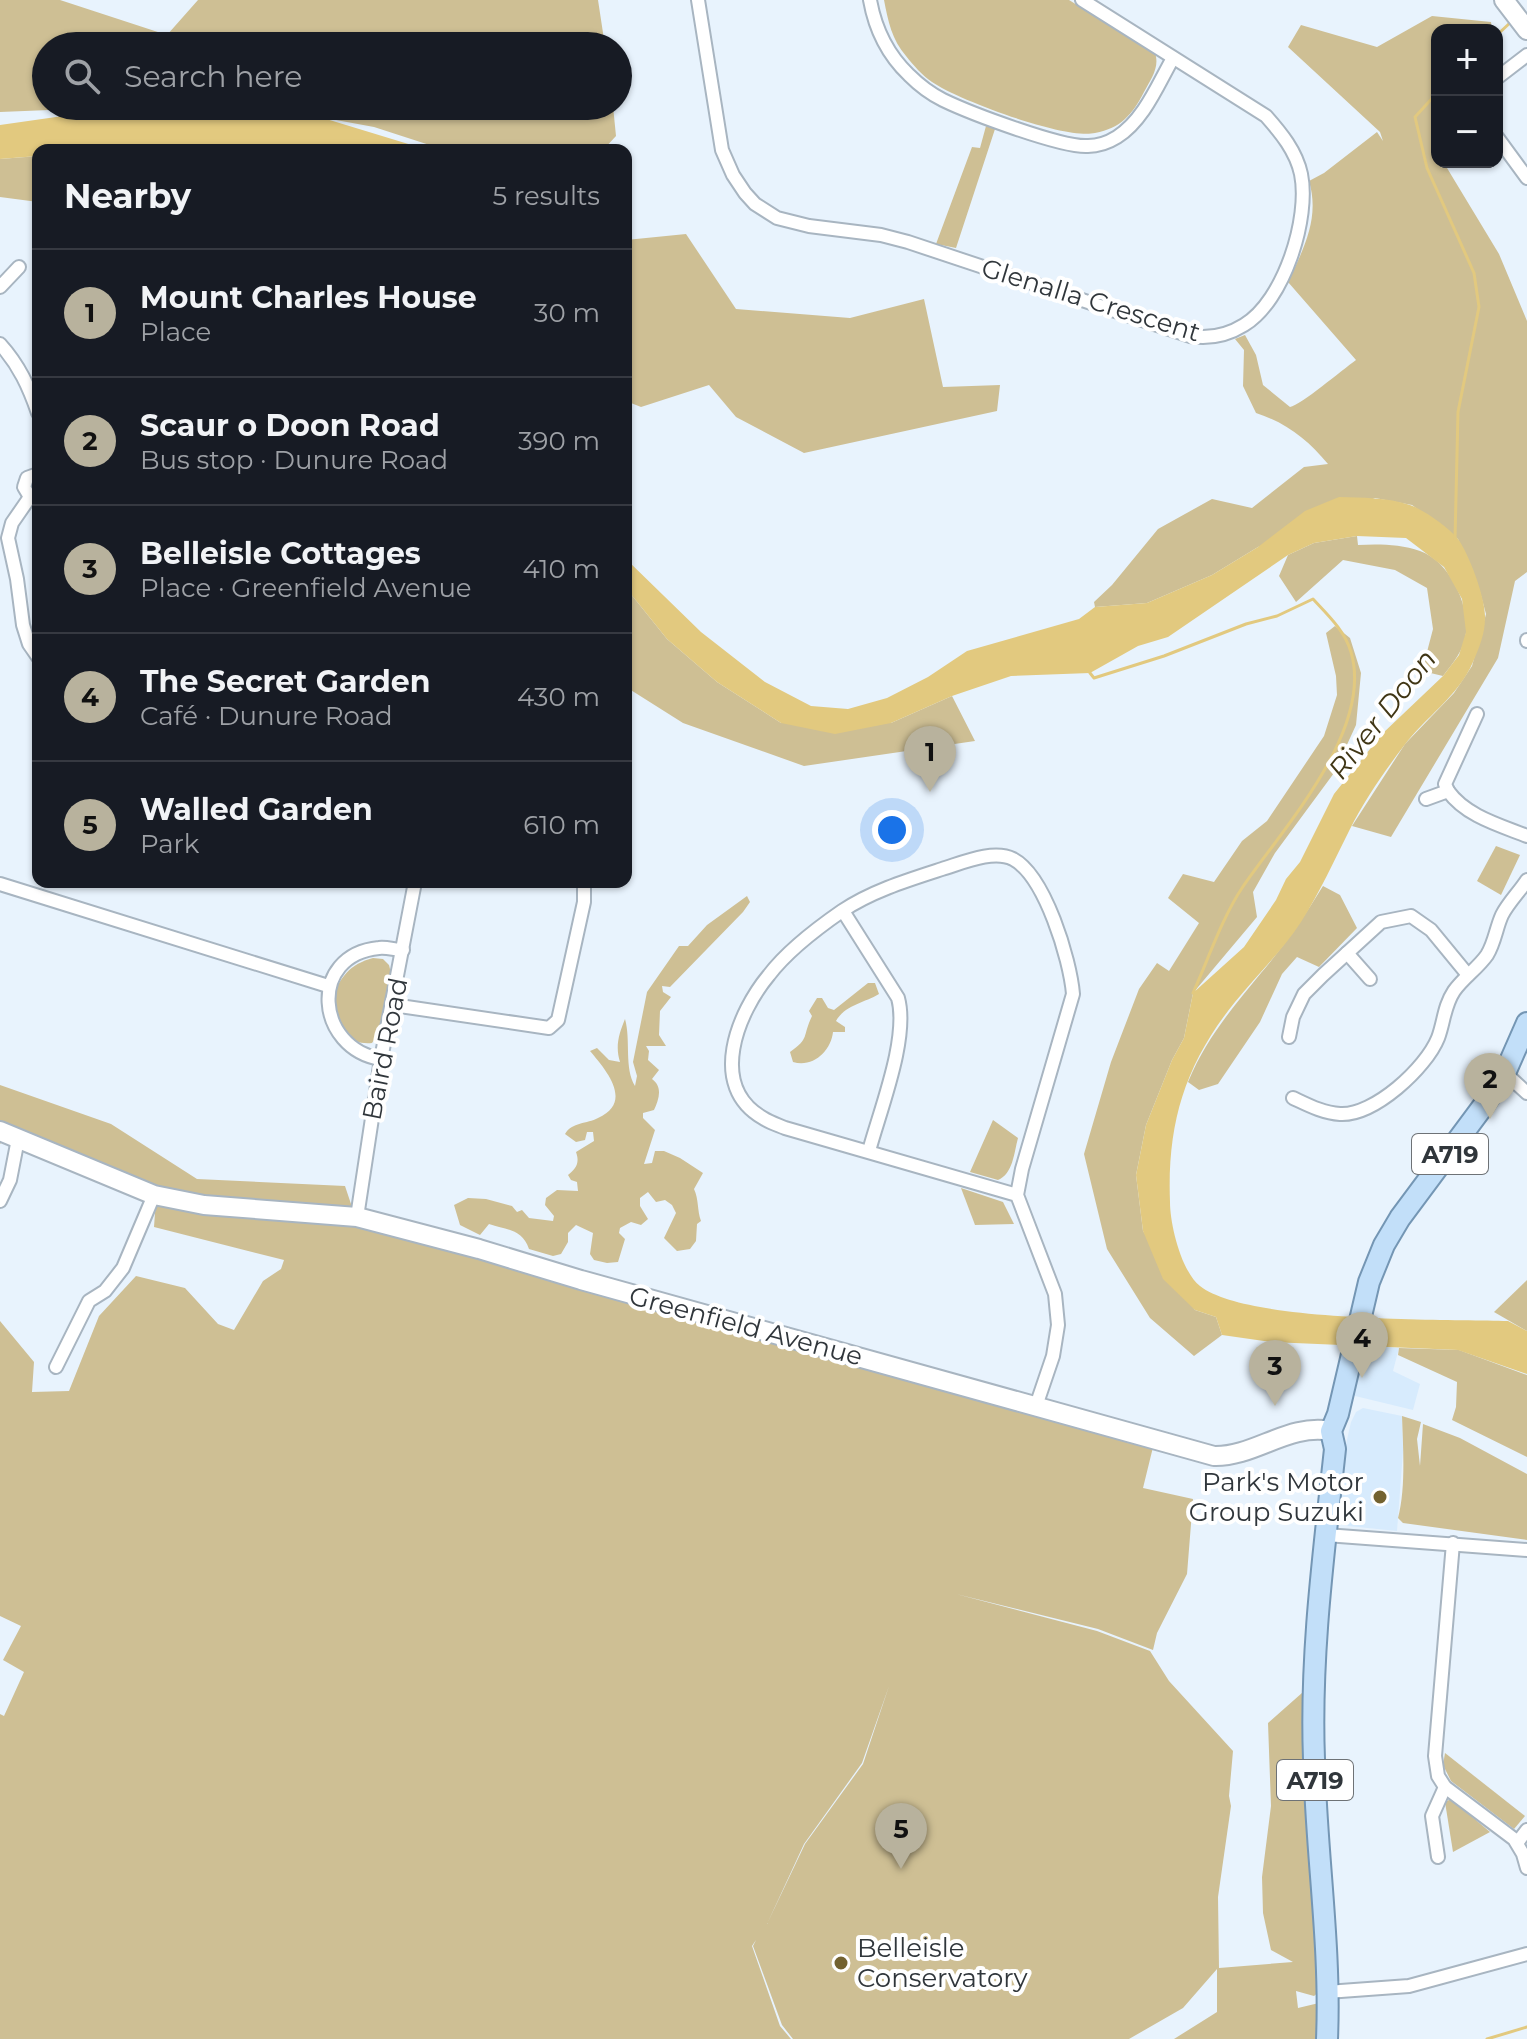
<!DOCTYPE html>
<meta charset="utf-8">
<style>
body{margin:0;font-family:Montserrat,sans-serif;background:#20242c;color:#f1f3f6}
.controls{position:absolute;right:24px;top:24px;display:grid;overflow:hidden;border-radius:16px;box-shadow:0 2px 6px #0004}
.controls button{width:72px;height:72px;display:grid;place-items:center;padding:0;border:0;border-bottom:2px solid #363941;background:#171b24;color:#f1f3f6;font:40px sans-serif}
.you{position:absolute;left:892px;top:830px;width:28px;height:28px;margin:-20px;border:6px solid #fff;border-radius:50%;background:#1a73e8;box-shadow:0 0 0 12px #1a73e833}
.badge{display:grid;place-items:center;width:52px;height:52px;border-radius:50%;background:#b8b29d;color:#111;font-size:26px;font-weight:700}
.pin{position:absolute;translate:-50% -66px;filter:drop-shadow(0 2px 4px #0008)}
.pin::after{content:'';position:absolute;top:42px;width:28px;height:24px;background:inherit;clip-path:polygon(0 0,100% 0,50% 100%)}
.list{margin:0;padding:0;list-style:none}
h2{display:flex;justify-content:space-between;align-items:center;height:104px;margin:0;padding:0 32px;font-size:34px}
h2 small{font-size:26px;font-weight:400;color:#9ea1a6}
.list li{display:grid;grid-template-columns:52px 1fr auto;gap:24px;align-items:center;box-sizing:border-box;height:128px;padding:0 32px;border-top:2px solid #363941}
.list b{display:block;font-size:30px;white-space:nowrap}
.list p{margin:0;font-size:26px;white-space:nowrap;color:#9ea1a6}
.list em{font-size:26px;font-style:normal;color:#9ea1a6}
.icon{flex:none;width:44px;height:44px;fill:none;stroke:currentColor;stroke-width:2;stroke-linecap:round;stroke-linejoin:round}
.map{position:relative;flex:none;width:1527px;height:2039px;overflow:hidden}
.search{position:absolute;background:#171b24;box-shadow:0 2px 6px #0004;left:32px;top:32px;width:600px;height:88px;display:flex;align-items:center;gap:20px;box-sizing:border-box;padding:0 28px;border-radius:44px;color:#9ea1a6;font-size:30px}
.panel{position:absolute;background:#171b24;box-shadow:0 2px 6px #0004;left:32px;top:144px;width:600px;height:744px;border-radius:16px}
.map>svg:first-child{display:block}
</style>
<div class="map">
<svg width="1527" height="2039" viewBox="0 0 1527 2039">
<rect width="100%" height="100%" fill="#e8f3fd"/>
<!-- built -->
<g fill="#d7ebfd">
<path d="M1357 1345 1399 1348 1393 1371 1420 1384 1413 1410 1351 1395Z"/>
<path d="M1363 1408 1402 1416 1403 1451 1397 1531 1348 1526 1340 1518 1344 1453 1351 1422 1356 1412Z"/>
</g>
<!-- green -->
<g fill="#cebf94" fill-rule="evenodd">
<path d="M0 0H60L167 35 198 0H598L605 46H46V106H148L0 112Z"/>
<path d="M884 0H1069L1155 53C1160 67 1151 79 1144 92 1132 115 1121 128 1095 133 1065 140 958 100 932 82 923 76 913 65 906 56 892 40 888 21 884 0Z"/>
<path d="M1432 16 1491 22 1492 30H1437V162H1447V168L1499 254 1527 321V572L1515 581 1498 658 1391 837 1352 826 1405 744 1454 693 1472 666 1486 614 1480 592 1458 539 1412 505 1375 498 1258 547 1212 575 1147 603 1095 607 1094 602 1112 585 1158 529 1212 499 1252 508 1304 467 1328 464C1308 440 1287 423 1256 413L1243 386 1244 350 1235 339 1245 335 1256 355 1263 385 1290 407C1301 405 1342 370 1356 360L1288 282C1304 248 1320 218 1309 181L1324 173 1377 132 1383 141 1380 132 1288 47 1301 25 1377 47Z"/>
<path d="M260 106H613L616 136 603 150H445L374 127Z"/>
<path d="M986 126 995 129 956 248 936 244 972 147 980 148Z"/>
<path d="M38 156V202L0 197V159Z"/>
<path d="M686 234 736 309 850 318 924 299 943 387 1000 385 997 411 804 453 736 417 709 385 641 407 626 401V240Z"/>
<path d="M1357 536 1358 545C1378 544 1400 544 1420 551 1449 561 1469 603 1466 633 1464 650 1453 663 1443 676L1422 671 1433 629 1427 588 1395 570 1343 560 1296 602 1279 576 1288 555 1314 543Z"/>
<path d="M626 588 667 639 717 682 781 723H891L952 696 975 741 804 766 683 723 626 687Z"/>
<path d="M1335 626 1350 638 1361 673 1356 725 1334 773 1275 853 1253 892 1257 917 1193 993 1184 1038 1172 1060 1146 1125 1136 1175 1143 1231 1195 1310 1216 1317 1222 1335 1194 1356 1150 1318 1107 1249 1084 1154 1111 1062 1139 989 1157 963 1169 971 1199 923 1168 898 1183 874 1214 882 1242 841 1267 821 1324 736 1337 695 1336 676 1326 633Z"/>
<path d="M1496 846 1520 855 1501 895 1477 881Z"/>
<path d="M1323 886 1340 895 1357 928 1319 967 1297 957 1282 974 1260 1022 1218 1084 1199 1090 1188 1082C1207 1037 1231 1010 1261 973 1284 946 1304 917 1323 886Z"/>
<path d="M747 896 750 902 743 912 670 987 662 986 663 992 671 997 660 1011 659 1035 666 1046H646L649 1051 648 1060 659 1070 652 1079C663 1087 659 1099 654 1110L643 1113V1118L655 1130 644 1164 652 1163 655 1151H664L680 1158 703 1173 694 1189C699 1200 697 1210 701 1221L697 1224 696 1241 690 1249 677 1251 664 1238 676 1213 672 1205 665 1200 656 1202 648 1192 640 1198V1206L648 1219 641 1225 631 1222 620 1228 619 1233 625 1239 618 1262 607 1263 594 1260 590 1254 593 1233 576 1225 568 1233V1242L561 1254 553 1256 529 1249C522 1229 507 1230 489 1224L480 1235 460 1225 454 1205 468 1198 486 1199 512 1206 517 1212 522 1210 529 1218 553 1221 554 1216 545 1205 546 1198 557 1190 578 1191 577 1182 571 1180 568 1175C576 1169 580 1163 576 1152L594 1141 593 1132H587L585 1140 576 1142 565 1134C572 1122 587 1124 598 1118 634 1102 606 1070 590 1051L597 1048 609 1060 620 1062C615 1046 619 1034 625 1019 631 1040 624 1068 635 1086L637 1076 633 1062 647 992 679 946H688L707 925Z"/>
<path d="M373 958 383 959 389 965 391 973 378 1034 372 1043C344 1046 339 1021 332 999 340 977 350 964 373 958Z"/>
<path d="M868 983H875L879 994C864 1003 845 1005 836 1021L845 1027V1032H833C831 1051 813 1068 793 1062L790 1052C810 1038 802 1037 812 1016L809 1011 817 998H822L828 1008 834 1010Z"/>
<path d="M0 1085 111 1124 197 1179 345 1186 356 1219 1155 1439 1143 1488 1193 1499 1187 1574 1157 1633 1153 1650 1098 1629 956 1594 1097 1631 1150 1651 1169 1681 1233 1751 1229 1796 1231 1806 1218 1897 1219 1968 1293 1962 1271 1950 1263 1913 1262 1877 1271 1806 1268 1723 1311 1685 1320 1991 1314 1996 1296 1991 1298 2008 1319 2003 1320 2039H1174L1217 2012V1969L1183 2008 1129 2039H793L782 2025 753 1946 756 1940 752 1946 780 2026 791 2039H0V1714L4 1716 24 1672 3 1660 21 1626 0 1616V1321L34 1362 32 1392 69 1391 99 1316 136 1276 185 1288 218 1324 234 1330 263 1281 281 1269 284 1260 154 1227 157 1185 12 1131 0 1144ZM889 1686 863 1764 805 1844 767 1924 804 1844 862 1763Z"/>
<path d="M993 1120 1018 1138C1014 1153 1013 1174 998 1180L970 1172Z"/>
<path d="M961 1188 1003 1202 1014 1224 975 1225Z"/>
<path d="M1527 1280V1331L1494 1312Z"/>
<path d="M1399 1348 1459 1350 1527 1375V1457L1452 1420 1456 1407 1457 1382 1398 1355Z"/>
<path d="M1402 1416 1421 1422 1417 1439 1420 1466 1423 1424 1460 1438 1527 1474V1540L1403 1523 1398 1518C1406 1488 1403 1447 1402 1416Z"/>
<path d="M1445 1753 1525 1816 1514 1829 1451 1781 1443 1765Z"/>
<path d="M1451 1799 1490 1832 1453 1852 1445 1802Z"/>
</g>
<!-- water -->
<g fill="#e2c97f">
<path d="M157 108H242L323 118 428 150 119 147 92 150H38V156L0 159V125L77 114Z"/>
<path d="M1339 497C1362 498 1387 497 1410 505 1424 510 1448 527 1458 539 1469 554 1486 599 1485 618 1485 634 1479 648 1473 662 1458 697 1425 717 1403 747 1384 772 1364 801 1350 829 1334 861 1320 892 1301 922 1282 951 1257 975 1235 1002 1185 1064 1167 1123 1170 1202 1170 1224 1181 1271 1200 1286 1247 1323 1443 1319 1508 1321L1527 1331V1374L1458 1350 1271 1342 1222 1335 1216 1317 1195 1310 1163 1279 1143 1231 1136 1175 1146 1125 1172 1060 1184 1038 1193 993 1244 947 1276 900 1286 879 1300 862 1334 794 1382 734 1443 676 1459 655 1466 632 1462 599 1444 567 1406 538 1357 536 1314 543 1288 555 1168 637 1138 646 1090 673 1011 676 952 696 891 723 835 734 781 723 717 682 667 639 626 588V559L701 632 765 682 811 706 848 709 887 698 928 677 967 651 1079 619 1095 607 1147 603 1212 575 1258 547 1305 511Z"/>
</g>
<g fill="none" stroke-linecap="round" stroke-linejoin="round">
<!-- stream -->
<g stroke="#e2c97f" stroke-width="3">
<path d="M1497 35 1512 21"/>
<path d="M1437 93 1415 117 1427 168 1474 273 1479 307 1458 412 1455 539"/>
<path d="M1090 673 1094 678 1164 656 1246 624 1277 616 1313 599C1328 615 1345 631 1351 652 1374 730 1283 828 1242 888 1222 918 1208 960 1193 993"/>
<path d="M1487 2039 1527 2027"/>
</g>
<defs>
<g id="street">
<path d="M698 0 722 150 733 175 745 193 755 204 777 218 809 226 881 235 908 242 1190 336C1209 339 1228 335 1244 325 1284 301 1310 218 1301 174 1296 151 1281 133 1266 116L1082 0"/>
<path d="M870 0C875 28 888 55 909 75 918 84 931 94 943 100 970 113 1062 148 1088 146 1098 146 1109 142 1117 137 1144 120 1158 84 1173 58"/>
<path d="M1497 78 1527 55"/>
<path d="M1497 137 1527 178"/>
<path d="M0 287 19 267"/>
<path d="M0 344C19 365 29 387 38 413"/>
<path d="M38 474 27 478 24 487 30 497 38 499"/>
<path d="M30 497 12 523 8 538 17 579 23 625 29 644 38 657"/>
<path d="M1527 641V640"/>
<path d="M1448 791C1466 816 1499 825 1527 836"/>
<path d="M1426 799 1448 791 1445 784 1477 714"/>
<path d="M0 884 328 986"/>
<path d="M843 911 898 998C909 1038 880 1110 869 1151"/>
<path d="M1347 953 1370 979"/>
<path d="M393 1005 549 1028 558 1020 584 902V882"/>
<path d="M1289 1037 1293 1017 1304 994 1323 975 1381 922 1411 916 1431 930 1468 975"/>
<path d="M381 1059C316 1049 307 955 379 948 387 947 395 950 403 950"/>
<path d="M1505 1073 1527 1093"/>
<path d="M1293 1098C1308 1105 1323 1113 1340 1114 1374 1116 1426 1068 1438 1038 1444 1022 1444 1006 1454 991 1463 978 1478 968 1487 955 1495 942 1496 928 1502 915 1508 903 1520 891 1527 880"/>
<path d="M1017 1195 785 1128C778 1125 769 1122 763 1118 707 1086 738 1012 769 975 788 950 816 929 842 911 872 891 908 880 942 869 962 863 993 849 1013 859 1045 876 1070 959 1073 994L1022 1169 1017 1195 1055 1294 1058 1325 1053 1356 1036 1406"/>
<path d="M0 1201 10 1180 18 1139"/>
<path d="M357 1217 381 1059 415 882"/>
<path d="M56 1367 89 1301 105 1291 123 1268 154 1195"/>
<path d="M1326 1535 1527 1550"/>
<path d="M1453 1543 1435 1756 1438 1776 1445 1787 1514 1839 1523 1854 1527 1868"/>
<path d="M1517 1843 1527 1830"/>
<path d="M1438 1857 1432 1816 1445 1787"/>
<path d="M1327 1992 1409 1986 1527 1954"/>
</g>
<g id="secondary">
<path d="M1504 0 1527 30"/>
<path d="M0 1131 154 1195 204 1205 357 1217 479 1249 581 1280 1214 1456C1255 1457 1288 1423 1331 1431"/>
</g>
<path id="primary" d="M1327 2039C1331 1946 1316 1852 1314 1759 1310 1655 1324 1551 1335 1449L1331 1431 1338 1414 1369 1282 1384 1245 1400 1218 1484 1105 1505 1073 1527 1023"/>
</defs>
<!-- street casing -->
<use href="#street" stroke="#a8b5c1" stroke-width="16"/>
<!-- secondary casing -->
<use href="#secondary" stroke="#a8b5c1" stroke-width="22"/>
<!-- primary casing -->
<use href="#primary" stroke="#7496b4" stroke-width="24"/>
<!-- street -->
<use href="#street" stroke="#fff" stroke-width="12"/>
<!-- secondary -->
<use href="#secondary" stroke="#fff" stroke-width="18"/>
<!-- primary -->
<use href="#primary" stroke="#c2dff9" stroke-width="20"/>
</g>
<!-- markers -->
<g fill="#736230" stroke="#fff" stroke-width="3">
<circle cx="1380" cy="1497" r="8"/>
<circle cx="841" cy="1963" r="8"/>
</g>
<g text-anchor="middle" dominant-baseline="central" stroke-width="8" stroke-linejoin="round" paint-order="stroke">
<!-- shield labels -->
<g fill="#fff" stroke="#6e7276" stroke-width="2">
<rect x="1412" y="1134" width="76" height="40" rx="6"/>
<rect x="1277" y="1760" width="76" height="40" rx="6"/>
</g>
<g font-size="24" font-weight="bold" fill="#30363b">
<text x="1450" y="1154">A719</text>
<text x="1315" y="1780">A719</text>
</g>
<!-- street labels -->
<g font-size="26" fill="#30363b" stroke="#fff">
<text transform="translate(1091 300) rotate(17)">Glenalla Crescent</text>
<text transform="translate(385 1049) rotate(-79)">Baird Road</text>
<text transform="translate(746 1326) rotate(15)">Greenfield Avenue</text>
</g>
<!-- poi labels -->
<g font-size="26" fill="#30363b" stroke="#fff" text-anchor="end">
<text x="1364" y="1482">Park's Motor<tspan x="1364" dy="30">Group Suzuki</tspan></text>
<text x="857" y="1948" text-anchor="start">Belleisle<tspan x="857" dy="30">Conservatory</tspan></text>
</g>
<!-- water labels -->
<g font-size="28" font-style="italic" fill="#403615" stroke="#fff">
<text transform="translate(1382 714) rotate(-52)">River Doon</text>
</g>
</g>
</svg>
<div class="controls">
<button>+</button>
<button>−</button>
</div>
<div class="you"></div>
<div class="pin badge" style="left:930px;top:792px">1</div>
<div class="pin badge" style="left:1490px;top:1119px">2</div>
<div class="pin badge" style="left:1275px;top:1406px">3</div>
<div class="pin badge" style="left:1362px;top:1378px">4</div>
<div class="pin badge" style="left:901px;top:1869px">5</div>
<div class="search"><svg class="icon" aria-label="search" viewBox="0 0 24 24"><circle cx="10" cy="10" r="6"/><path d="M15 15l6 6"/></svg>Search here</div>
<section class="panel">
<h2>Nearby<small>5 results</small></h2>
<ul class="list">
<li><span class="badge">1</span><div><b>Mount Charles House</b><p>Place</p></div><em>30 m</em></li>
<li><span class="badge">2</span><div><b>Scaur o Doon Road</b><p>Bus stop · Dunure Road</p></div><em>390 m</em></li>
<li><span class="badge">3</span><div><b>Belleisle Cottages</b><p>Place · Greenfield Avenue</p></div><em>410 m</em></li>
<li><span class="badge">4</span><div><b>The Secret Garden</b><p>Café · Dunure Road</p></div><em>430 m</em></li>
<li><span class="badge">5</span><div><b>Walled Garden</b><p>Park</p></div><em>610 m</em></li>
</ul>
</section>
</div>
